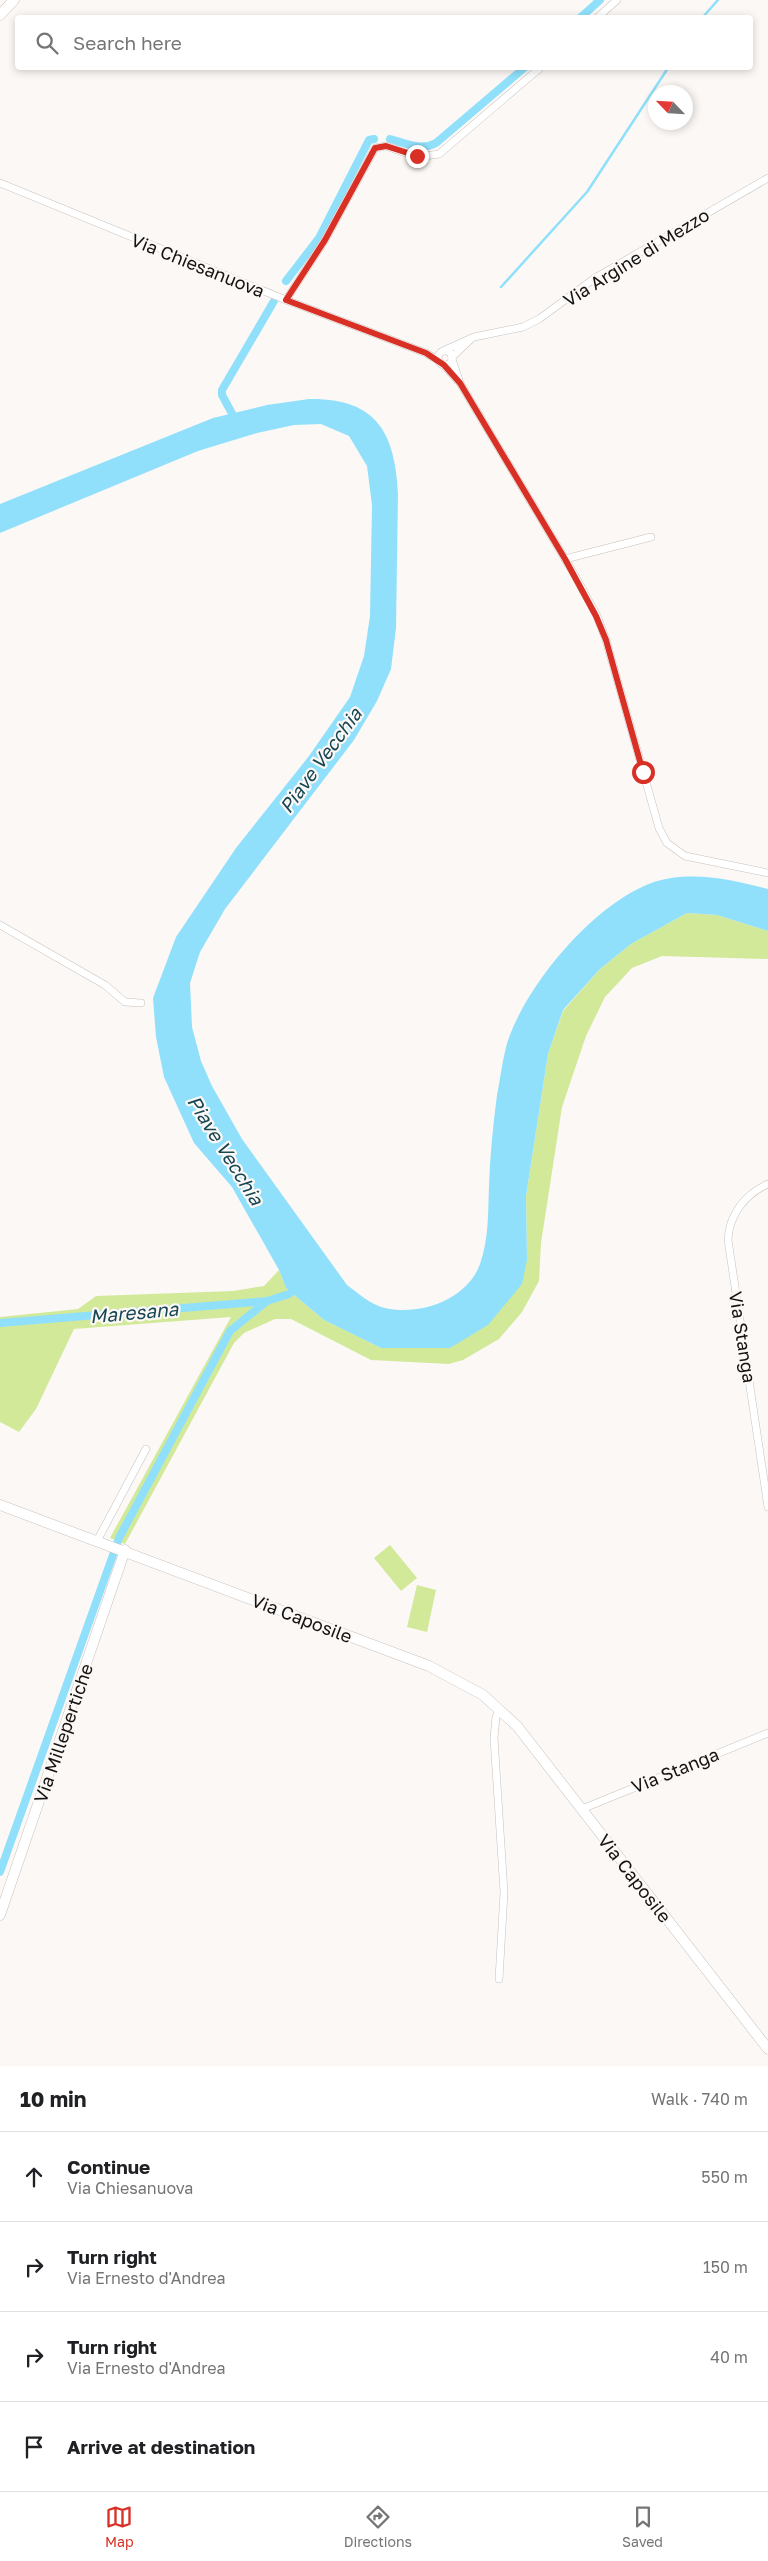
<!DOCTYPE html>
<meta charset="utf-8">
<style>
body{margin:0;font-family:"Golos Text",sans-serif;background:#f2f2f2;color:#202124}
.compass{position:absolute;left:648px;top:85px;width:45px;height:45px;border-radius:50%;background:#fff;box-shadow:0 2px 8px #0003;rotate:295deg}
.stop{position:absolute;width:15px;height:15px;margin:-11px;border:4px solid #d93025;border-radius:50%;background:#fff}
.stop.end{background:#d93025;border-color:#fff;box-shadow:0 1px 5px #0008}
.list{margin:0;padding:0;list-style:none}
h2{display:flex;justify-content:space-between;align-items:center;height:65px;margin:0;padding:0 20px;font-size:21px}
h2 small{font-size:16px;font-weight:400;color:#757577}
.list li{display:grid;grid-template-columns:32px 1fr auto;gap:15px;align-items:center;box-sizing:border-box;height:90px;padding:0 20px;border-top:1px solid #e0e0e0}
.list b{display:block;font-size:19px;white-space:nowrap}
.list p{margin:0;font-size:16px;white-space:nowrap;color:#757577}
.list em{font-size:16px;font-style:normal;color:#757577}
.icon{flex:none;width:28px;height:28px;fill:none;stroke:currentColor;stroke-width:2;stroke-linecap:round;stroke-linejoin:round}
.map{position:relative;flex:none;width:768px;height:2066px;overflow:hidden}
.search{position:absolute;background:#fff;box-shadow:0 2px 8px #0003;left:15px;right:15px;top:15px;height:55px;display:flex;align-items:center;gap:12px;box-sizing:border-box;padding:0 18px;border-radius:5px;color:#757577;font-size:19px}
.sheet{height:425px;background:#fff}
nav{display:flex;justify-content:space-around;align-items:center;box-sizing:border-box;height:70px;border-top:1px solid #e0e0e0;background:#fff;font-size:14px;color:#757577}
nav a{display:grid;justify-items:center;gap:2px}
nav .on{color:#d93025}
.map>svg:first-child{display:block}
</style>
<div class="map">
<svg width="768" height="2066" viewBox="0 0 768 2066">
<rect width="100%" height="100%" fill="#fcf8f5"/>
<!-- green -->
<g fill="#d2e99a">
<path d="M687 913 717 915 768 931V959L662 956 632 968 605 997 586 1036 562 1107 541 1243 539 1281 522 1312 499 1339 463 1360 449 1364 371 1360 291 1319H275L244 1333 234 1343 125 1544 110 1538 231 1317 74 1329 36 1409 19 1432 0 1422V1317L78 1309 96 1296 233 1291 264 1286 279 1270 286 1288 324 1320 381 1348H450L527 1260 526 1196 548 1054 563 1011 600 969 631 944Z"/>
<path d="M390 1545 417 1578 401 1591 374 1558Z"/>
<path d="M417 1585 436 1590 427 1632 407 1627Z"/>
</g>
<!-- water -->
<path fill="#90e0fb" d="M309 399C376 398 395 432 398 493L396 628 391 669 377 701 354 740 225 909 200 952 190 983 192 1027 201 1061 212 1086 242 1139 347 1285C358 1293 371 1305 385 1308 420 1316 467 1300 480 1264 489 1239 488 1211 489 1186 490 1156 493 1125 497 1095 500 1080 502 1063 506 1047 523 986 605 887 671 878 705 873 736 881 768 889V931L717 915 687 913 631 944 600 969 563 1010 548 1054 526 1196 527 1260 522 1284 488 1325 450 1348H381L324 1320 286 1288 279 1270 232 1187 194 1143 164 1077 156 1037 153 998 176 937 236 848 309 756 350 697 364 656 370 616 372 505 367 466 349 436 321 424 294 425 257 433 198 451 0 533V504L213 418 267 405Z"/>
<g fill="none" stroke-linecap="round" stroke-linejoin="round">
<!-- stream -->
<g stroke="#90e0fb" stroke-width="2.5">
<path d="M702 18 718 0"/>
<path d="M501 287 587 192 668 68"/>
</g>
<!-- canal -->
<g stroke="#90e0fb" stroke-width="8">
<path d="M580 18 600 0"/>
<path d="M390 139C405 143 421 151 436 143L524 68"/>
<path d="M286 281 319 238 369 140 374 139"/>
<path d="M236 421 222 395V390L274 301"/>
<path d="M0 1323 267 1301"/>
<path d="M0 1872 119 1538 230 1331 267 1301 289 1294 299 1286"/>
</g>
<defs>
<g id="street">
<path d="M597 18 617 0"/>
<path d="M0 183 286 300 426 353 439 361"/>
<path d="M286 300 325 240 375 148 386 146 417 157 439 154 540 68"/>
<path d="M443 351 474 337 523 327 539 319 595 278 768 178"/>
<circle cx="445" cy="358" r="7"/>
<path d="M452 357 471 339"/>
<path d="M452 359 459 380"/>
<path d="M444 365 460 383 574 574 597 616 606 640 659 828 667 843 685 856 768 873"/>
<path d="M565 559 651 537"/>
<path d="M0 925 105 985 125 1002 141 1003"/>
<path d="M768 1184C745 1194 729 1215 728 1240L768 1507"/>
<path d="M97 1541 146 1449"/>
<path d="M582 1809 768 1733"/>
<path d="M499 1979 504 1892 494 1738 496 1717 500 1709"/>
</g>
<g id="secondary">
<path d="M0 15 14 0"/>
<path d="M0 1505 429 1666 483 1695 517 1726 768 2049"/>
<path d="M0 1915 125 1550"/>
</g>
</defs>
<!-- street casing -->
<use href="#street" stroke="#c6c2bf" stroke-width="8"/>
<!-- secondary casing -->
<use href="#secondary" stroke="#c6c2bf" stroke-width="11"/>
<!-- street -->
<use href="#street" stroke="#fff" stroke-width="7"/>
<!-- secondary -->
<use href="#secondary" stroke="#fff" stroke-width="10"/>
</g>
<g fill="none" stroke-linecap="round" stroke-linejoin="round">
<!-- route -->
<path stroke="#d93025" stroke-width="6" d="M417 156 386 146 375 148 325 240 286 300 426 353 444 365 460 383 565 559 596 616 606 640 643 772"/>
</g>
<g text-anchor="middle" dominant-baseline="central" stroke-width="4.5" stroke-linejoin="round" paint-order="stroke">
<!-- street labels -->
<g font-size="18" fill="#141312" stroke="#fcf8f5">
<text transform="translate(636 257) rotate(-32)">Via Argine di Mezzo</text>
<text transform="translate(198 265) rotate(22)">Via Chiesanuova</text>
<text transform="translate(743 1337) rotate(81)">Via Stanga</text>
<text transform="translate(302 1618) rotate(21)">Via Caposile</text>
<text transform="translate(63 1733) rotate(-71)">Via Millepertiche</text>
<text transform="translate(675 1770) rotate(-22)">Via Stanga</text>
<text transform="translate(635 1878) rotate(52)">Via Caposile</text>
</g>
<!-- water labels -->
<g font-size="19" font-style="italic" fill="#164654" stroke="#fcf8f5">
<text transform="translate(320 760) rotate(-54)">Piave Vecchia</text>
<text transform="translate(226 1150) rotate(58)">Piave Vecchia</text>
<text transform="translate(134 1312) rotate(-5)">Maresana</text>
</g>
</g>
</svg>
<svg class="compass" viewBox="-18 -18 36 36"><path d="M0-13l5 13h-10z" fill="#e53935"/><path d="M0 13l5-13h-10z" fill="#757577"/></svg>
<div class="stop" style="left:643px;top:772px"></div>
<div class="stop end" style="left:417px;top:156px"></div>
<div class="search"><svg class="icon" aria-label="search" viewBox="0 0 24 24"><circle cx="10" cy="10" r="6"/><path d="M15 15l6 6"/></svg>Search here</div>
</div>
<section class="sheet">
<h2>10 min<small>Walk · 740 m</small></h2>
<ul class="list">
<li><svg class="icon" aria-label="ahead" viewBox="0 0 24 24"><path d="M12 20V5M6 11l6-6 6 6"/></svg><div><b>Continue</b><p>Via Chiesanuova</p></div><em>550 m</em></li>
<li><svg class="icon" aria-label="right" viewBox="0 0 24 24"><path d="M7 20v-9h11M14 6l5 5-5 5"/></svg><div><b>Turn right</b><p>Via Ernesto d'Andrea</p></div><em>150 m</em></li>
<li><svg class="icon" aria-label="right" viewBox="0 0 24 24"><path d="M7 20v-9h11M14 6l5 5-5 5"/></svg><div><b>Turn right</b><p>Via Ernesto d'Andrea</p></div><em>40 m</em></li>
<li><svg class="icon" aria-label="arrive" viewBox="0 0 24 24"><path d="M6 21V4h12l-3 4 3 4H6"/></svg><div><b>Arrive at destination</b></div></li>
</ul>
</section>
<nav>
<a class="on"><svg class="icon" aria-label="map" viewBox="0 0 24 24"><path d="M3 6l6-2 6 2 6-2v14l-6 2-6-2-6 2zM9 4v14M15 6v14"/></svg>Map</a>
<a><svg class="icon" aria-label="directions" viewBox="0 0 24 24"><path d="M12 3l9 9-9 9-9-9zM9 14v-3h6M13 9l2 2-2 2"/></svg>Directions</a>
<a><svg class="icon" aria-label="saved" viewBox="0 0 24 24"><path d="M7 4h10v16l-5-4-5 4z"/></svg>Saved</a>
</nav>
